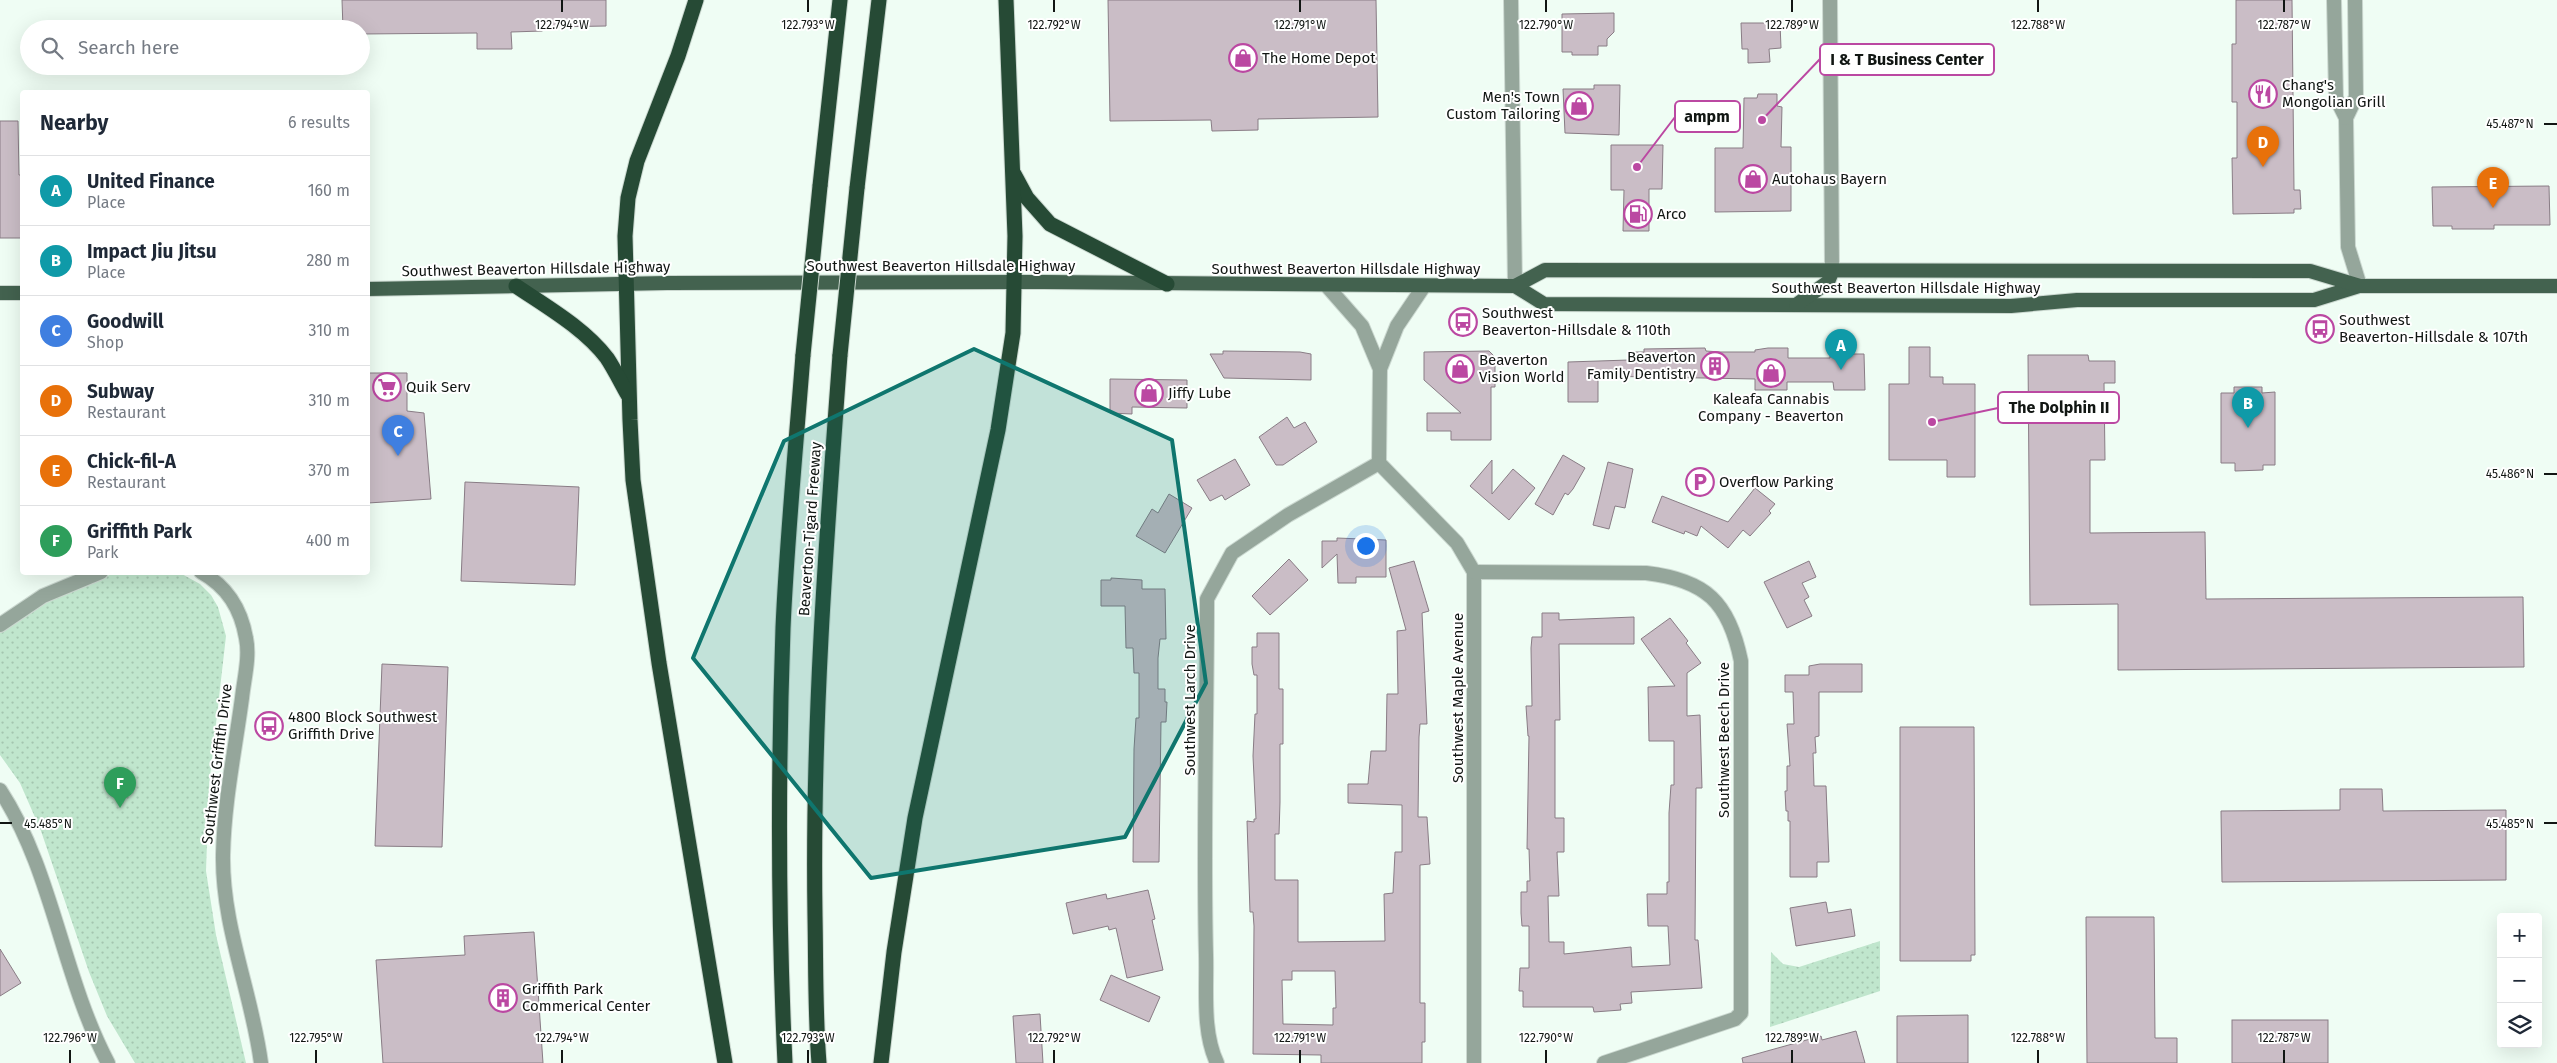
<!DOCTYPE html>
<meta charset="utf-8">
<style>
body{margin:0;font-family:"Fira Sans",sans-serif;background:#f2f2f3;color:#1f2937}
.controls{position:absolute;right:15px;bottom:15px;display:grid;overflow:hidden;border-radius:5px;box-shadow:0 5px 20px #0002}
.controls button{width:45px;height:45px;display:grid;place-items:center;padding:0;border:0;border-bottom:1px solid #e0e1e3;background:#fff;color:#1f2937;font:25px sans-serif}
.you{position:absolute;left:1365px;top:545px;width:18px;height:18px;margin:-12px;border:4px solid #fff;border-radius:50%;background:#1a73e8;box-shadow:0 0 0 8px #1a73e833}
.badge{display:grid;place-items:center;width:32px;height:32px;border-radius:50%;background:#1a73e8;color:#fff;font-size:16px;font-weight:700}
.pin{position:absolute;translate:-50% -41px;filter:drop-shadow(0 1px 2px #0008)}
.pin::after{content:'';position:absolute;top:26px;width:18px;height:15px;background:inherit;clip-path:polygon(0 0,100% 0,50% 100%)}
.list{margin:0;padding:0;list-style:none}
h2{display:flex;justify-content:space-between;align-items:center;height:65px;margin:0;padding:0 20px;font-size:21px}
h2 small{font-size:16px;font-weight:400;color:#747a83}
.list li{display:grid;grid-template-columns:32px 1fr auto;gap:15px;align-items:center;box-sizing:border-box;height:70px;padding:0 20px;border-top:1px solid #e0e1e3}
.list b{display:block;font-size:19px;white-space:nowrap}
.list p{margin:0;font-size:16px;white-space:nowrap;color:#747a83}
.list em{font-size:16px;font-style:normal;color:#747a83}
.icon{flex:none;width:28px;height:28px;fill:none;stroke:currentColor;stroke-width:2;stroke-linecap:round;stroke-linejoin:round}
.map{position:relative;flex:none;width:2557px;height:1063px;overflow:hidden}
.search{position:absolute;background:#fff;box-shadow:0 5px 20px #0002;left:20px;top:20px;width:350px;height:55px;display:flex;align-items:center;gap:12px;box-sizing:border-box;padding:0 18px;border-radius:28px;color:#747a83;font-size:19px}
.panel{position:absolute;background:#fff;box-shadow:0 5px 20px #0002;left:20px;top:90px;width:350px;height:485px;border-radius:5px}
.map>svg:first-child{display:block}
</style>
<div class="map">
<svg width="2557" height="1063" viewBox="0 0 2557 1063">
<defs>
<pattern id="green-dots" width="8" height="8" patternUnits="userSpaceOnUse" patternTransform="scale(1.25)"><rect width="8" height="8" fill="#c0e6cd"/><path d="M2 2h.1M6 6h.1" fill="none" stroke="#a4c5af" stroke-width="1.8" stroke-linecap="round"/></pattern>
</defs>
<rect width="100%" height="100%" fill="#effdf4"/>
<!-- green -->
<g fill="url(#green-dots)">
<path d="M115 573H180L200 584 211 595 218 607 226 636 209 785 206 871 216 935 246 1063H135L107 1016 89 972 41 831 20 783 0 755V632L52 596Z"/>
<path d="M1880 941V991L1770 1027 1771 952 1783 964 1799 967Z"/>
</g>
<!-- building -->
<g fill="#cabdc6" stroke="#897c85" fill-rule="evenodd">
<path d="M342 0H606V26L549 27 542 31 511 32 512 49H477V33L361 34V29H343Z"/>
<path d="M1108 0H1376L1378 117 1258 119V130L1212 131 1211 120 1110 121Z"/>
<path d="M2236 0H2292L2294 190H2300L2301 209H2294V213L2233 214 2232 158H2237V102H2232V44H2236Z"/>
<path d="M1614 13V32L1607 39V46H1598V55H1572V52H1562V14Z"/>
<path d="M1741 23H1780L1781 48 1769 49 1770 62 1748 63V49H1742Z"/>
<path d="M1594 85H1620L1619 135 1565 133 1563 89H1594Z"/>
<path d="M1758 94H1777V106L1782 107 1781 147H1791V211L1715 212V148H1743L1744 98H1757Z"/>
<path d="M0 121H18L19 175H22V238H0Z"/>
<path d="M1611 145H1663L1662 189H1649V231H1623L1624 190H1611Z"/>
<path d="M2549 186 2550 225H2494V229H2452V226H2433L2432 187Z"/>
<path d="M1909 347H1930V377H1943V384H1975V477H1947V460H1889V384H1909Z"/>
<path d="M1705 348 1706 351 1720 352H1755V350L1768 348H1788V358H1830V354H1864L1865 390H1834L1833 382H1787V390H1755V379L1598 376V402H1568V362L1629 360V352H1644V349Z"/>
<path d="M1223 351 1300 352 1311 354V380L1224 378 1210 354H1223Z"/>
<path d="M1489 351 1495 357V387H1491V440H1451V431H1427V413H1461L1424 380V352Z"/>
<path d="M2028 355H2088L2089 361H2115V383H2104L2105 460H2090V533L2205 532 2206 599 2523 597 2524 667 2118 670V604L2030 605Z"/>
<path d="M368 373H407V411L424 413 431 499 368 503Z"/>
<path d="M1110 379 1187 380V408L1132 407V414L1110 413Z"/>
<path d="M2234 387H2262V393L2275 392V465H2263V470L2235 471V463H2221V393H2234Z"/>
<path d="M1287 417 1294 428 1305 422 1317 442 1283 465H1276L1259 437Z"/>
<path d="M1563 455 1585 468 1573 489 1568 495 1565 493 1553 515 1535 504Z"/>
<path d="M1235 459 1250 485 1225 500 1222 495 1210 501 1197 480Z"/>
<path d="M1492 460V494L1513 469 1535 488 1509 520 1470 486Z"/>
<path d="M1608 462 1633 469 1625 508 1615 506 1609 529 1593 525Z"/>
<path d="M465 482 579 487 575 585 461 581Z"/>
<path d="M1755 488 1775 504 1769 511 1771 513 1750 536 1743 530 1728 548 1701 526 1697 536 1685 531 1684 534 1652 522 1662 496 1728 522Z"/>
<path d="M1169 494 1192 508 1165 553 1136 536 1152 509 1158 513Z"/>
<path d="M1337 538 1386 540V577H1356V583H1338L1337 554 1322 568V541H1337Z"/>
<path d="M1289 559 1308 580 1270 615 1252 596Z"/>
<path d="M1414 561 1429 611 1422 613 1427 724H1420L1419 737 1418 817H1427L1430 864 1420 865V1003H1425V1042H1422V1063H1321V1055L1253 1054 1254 926 1253 912H1250L1247 821 1254 822V819H1256L1253 756 1255 714H1257V675H1254L1252 664V647H1257V633H1279V689H1283V744H1280V802L1279 834H1275V880H1298V942L1385 941 1384 894 1393 893 1395 852H1402V805L1348 803V784H1368L1371 751H1386L1387 694H1398L1397 631 1406 630 1389 568ZM1292 971H1335L1336 1008H1333V1025L1283 1024 1282 980H1292Z"/>
<path d="M1809 561 1816 577 1802 583 1809 597 1804 600 1812 616 1787 628 1764 582Z"/>
<path d="M1111 578 1142 580V589H1165L1166 639H1160L1158 658V689H1165V702H1167L1166 722H1161L1159 862H1133L1134 749 1136 718H1139V673H1134L1133 648H1126L1125 606H1101V580H1111Z"/>
<path d="M1542 613H1559V620L1634 617V644H1559L1560 720H1555V818H1564V852H1557L1559 896H1548L1549 942H1564V954L1631 947 1632 967 1670 965 1668 926H1648L1647 894H1667V882H1669V813L1671 785H1674V741H1649L1648 687 1675 686 1641 639 1670 618 1688 641 1686 643 1701 663 1687 673V716L1700 715 1702 788H1696L1695 940H1698L1702 988 1631 992 1632 1003 1620 1004 1621 1010 1594 1012 1593 1007H1523V991H1519L1520 968H1529V926H1522L1521 913V892H1527V881H1530L1529 849H1527L1529 736H1528L1526 706H1532L1531 648 1532 637H1542Z"/>
<path d="M382 664 448 667 442 847 375 846Z"/>
<path d="M1820 664H1862V692H1819V736L1815 737 1816 753H1813L1814 786H1826L1829 862H1817V877H1790V821H1788V811H1786L1785 791H1787V766H1790L1787 724H1794L1793 692H1785V675H1809V666Z"/>
<path d="M1900 727H1974L1975 955H1971V961H1900Z"/>
<path d="M2340 789H2382L2383 811 2506 810V880L2222 882 2221 811 2340 810Z"/>
<path d="M1148 890 1155 919 1152 920 1163 970 1127 978 1116 928 1109 930 1108 926 1073 934 1066 903 1106 894 1107 899Z"/>
<path d="M1826 902 1828 913 1851 909 1855 936 1796 946 1790 908Z"/>
<path d="M2086 917H2154L2155 1038H2177V1063H2087Z"/>
<path d="M534 932 543 1063H383L376 960 465 955 464 936Z"/>
<path d="M0 949 21 983 0 996Z"/>
<path d="M1111 975 1160 997 1149 1022 1100 1000Z"/>
<path d="M1040 1014 1043 1063H1016L1013 1016Z"/>
<path d="M1968 1015V1063H1897V1016Z"/>
<rect x="2232" y="1020" width="96" height="43"/>
<path d="M1856 1031 1865 1063H1743L1742 1058 1821 1036 1822 1040Z"/>
</g>
<g fill="none" stroke-linecap="round" stroke-linejoin="round">
<defs>
<g id="minor">
<path d="M1830 0 1832 272"/>
<path d="M2334 0 2336 98 2346 118 2348 247 2360 286"/>
<path d="M2346 118 2356 97 2355 0"/>
<path d="M1326 285 1362 326 1380 369"/>
<path d="M1424 286 1397 326 1380 369 1379 463 1457 543 1474 572V1063"/>
<path d="M1474 572 1646 573C1706 580 1729 602 1741 661V1013L1735 1019 1604 1063"/>
<path d="M1217 1063C1202 1031 1207 990 1206 955 1203 836 1207 718 1207 599L1232 553 1288 515 1379 463"/>
</g>
<g id="tertiary">
<path d="M1511 0 1515 286"/>
<path d="M201 572C228 587 241 609 246 638 250 657 244 679 242 698 235 750 224 803 223 855 222 927 252 993 261 1063"/>
<path d="M0 625 43 596 101 572"/>
<path d="M0 790C53 871 62 976 108 1063"/>
</g>
<g id="primary">
<path d="M1515 286 1544 304 2011 306 2077 300H2314L2359 286"/>
<path d="M368 289 667 283 1044 282 1515 286 1545 270 2310 271 2360 286H2557"/>
<path d="M0 293H22"/>
<path d="M1796 305 1828 282 1832 272"/>
</g>
<g id="motorway">
<path d="M696 0 678 56 637 161 628 198 625 236 630 420 633 480 659 663 725 1063"/>
<path d="M1014 174 1027 198 1050 224 1167 284"/>
<path d="M820 186 840 0"/>
<path d="M857 188 879 0"/>
<path d="M516 286C547 307 584 328 607 358 615 370 621 383 628 395"/>
<path d="M785 1063C778 918 778 773 783 628 787 537 796 446 803 355"/>
<path d="M819 1063C815 1014 816 965 815 916 812 728 826 542 840 355"/>
<path d="M881 1063 894 952 915 818 998 430 1013 333 1015 236 1006 0"/>
</g>
</defs>
<!-- minor casing -->
<use href="#minor" stroke="#cbd8d0" stroke-width="16"/>
<!-- tertiary casing -->
<use href="#tertiary" stroke="#cbd8d0" stroke-width="16"/>
<!-- primary casing -->
<use href="#primary" stroke="#cbd8d0" stroke-width="16"/>
<!-- motorway casing -->
<use href="#motorway" stroke="#cbd8d0" stroke-width="17"/>
<!-- minor -->
<use href="#minor" stroke="#95a69b" stroke-width="14"/>
<!-- tertiary -->
<use href="#tertiary" stroke="#95a69b" stroke-width="14"/>
<!-- primary -->
<use href="#primary" stroke="#43624f" stroke-width="14"/>
<!-- motorway -->
<use href="#motorway" stroke="#264a35" stroke-width="15"/>
<defs>
<g id="motorway-bridge">
<path d="M803 355 820 186"/>
<path d="M840 355 857 188"/>
</g>
</defs>
<!-- motorway-bridge casing -->
<use href="#motorway-bridge" stroke="#cbd8d0" stroke-width="17" stroke-linecap="butt"/>
<!-- motorway-bridge -->
<use href="#motorway-bridge" stroke="#264a35" stroke-width="15"/>
</g>
<!-- marked area -->
<path fill="#0f766e" fill-opacity="0.2" stroke="#0f766e" stroke-width="4" stroke-linejoin="round" d="M974 349 1172 440 1206 683 1125 837 871 878 693 658 784 441Z"/>
<!-- ticks -->
<path fill="none" stroke="#111613" stroke-width="2" d="M562 0V12M808 0V12M1054 0V12M1300 0V12M1546 0V12M1792 0V12M2038 0V12M2284 0V12M2544 124H2557M2544 474H2557M0 823H12M2544 823H2557M70 1050V1063M316 1050V1063M562 1050V1063M808 1050V1063M1054 1050V1063M1300 1050V1063M1546 1050V1063M1792 1050V1063M2038 1050V1063M2284 1050V1063"/>
<!-- icons -->
<defs>
<symbol id="shop-ring" viewBox="-11 -11 22 22"><circle r="9.5" fill="#fff" stroke="#bb48a2" stroke-width="1.5"/><path d="M-5-2.5h2.3a2.7 3.5 0 0 1 5.4 0H5L5.5 6h-11ZM-1.5-2.5h3a1.5 2.3 0 0 0-3 0Z" fill="#bb48a2"/></symbol>
<symbol id="restaurant-ring" viewBox="-11 -11 22 22"><circle r="9.5" fill="#fff" stroke="#bb48a2" stroke-width="1.5"/><path d="M-5-6h1v4h1v-4h1v4h1v-4h1v5L-1.5 .5V6h-2V.5L-5-1ZM5-6V6H3V1.5H1.5Q1.5-4 5-6Z" fill="#bb48a2"/></symbol>
<symbol id="fuel-ring" viewBox="-11 -11 22 22"><circle r="9.5" fill="#fff" stroke="#bb48a2" stroke-width="1.5"/><path d="M-5.5-6h7V0h2V4h1.3V-2.5L3-4.5l.8-.8L6-3V5H2.5V1h-1V6h-7ZM-4.2-4.7v3.2H.2V-4.7Z" fill="#bb48a2"/></symbol>
<symbol id="bus-ring" viewBox="-11 -11 22 22"><circle r="9.5" fill="#fff" stroke="#bb48a2" stroke-width="1.5"/><path d="M-5-6H5V4H4V6H2V4H-2V6H-4V4H-5ZM-3.5-4V0h7V-4ZM-3.5 1.2v1.5H-2V1.2ZM2 1.2v1.5H3.5V1.2Z" fill="#bb48a2"/></symbol>
<symbol id="building-ring" viewBox="-11 -11 22 22"><circle r="9.5" fill="#fff" stroke="#bb48a2" stroke-width="1.5"/><path d="M-4-6H4V6H1V3H-1V6H-4ZM-2.5-4.3h1.7v1.8h-1.7ZM.8-4.3h1.7v1.8H.8ZM-2.5-1h1.7V.8h-1.7ZM.8-1h1.7V.8H.8Z" fill="#bb48a2"/></symbol>
<symbol id="supermarket-ring" viewBox="-11 -11 22 22"><circle r="9.5" fill="#fff" stroke="#bb48a2" stroke-width="1.5"/><path d="M-6-5.5h2.5l.6 2H6L4.5 2H-2.5L-4.4-4H-6ZM-1.5 3.2a1.3 1.3 0 1 0 .1 0ZM3 3.2a1.3 1.3 0 1 0 .1 0Z" fill="#bb48a2"/></symbol>
<symbol id="parking-ring" viewBox="-11 -11 22 22"><circle r="9.5" fill="#fff" stroke="#bb48a2" stroke-width="1.5"/><path d="M-3.5-5.5H1a3.5 3.5 0 0 1 0 7H-1V5.5H-3.5ZM-1-3.4V-.6H.8a1.4 1.4 0 0 0 0-2.8Z" fill="#bb48a2"/></symbol>
</defs>
<g fill-rule="evenodd">
<use href="#shop-ring" x="1227" y="42" width="32" height="32"/>
<use href="#restaurant-ring" x="2247" y="78" width="32" height="32"/>
<use href="#shop-ring" x="1563" y="90" width="32" height="32"/>
<use href="#shop-ring" x="1737" y="163" width="32" height="32"/>
<use href="#fuel-ring" x="1622" y="198" width="32" height="32"/>
<use href="#bus-ring" x="1447" y="306" width="32" height="32"/>
<use href="#bus-ring" x="2304" y="313" width="32" height="32"/>
<use href="#building-ring" x="1699" y="350" width="32" height="32"/>
<use href="#shop-ring" x="1444" y="353" width="32" height="32"/>
<use href="#shop-ring" x="1755" y="357" width="32" height="32"/>
<use href="#supermarket-ring" x="371" y="371" width="32" height="32"/>
<use href="#shop-ring" x="1133" y="377" width="32" height="32"/>
<use href="#parking-ring" x="1684" y="466" width="32" height="32"/>
<use href="#bus-ring" x="253" y="710" width="32" height="32"/>
<use href="#building-ring" x="487" y="982" width="32" height="32"/>
</g>
<g text-anchor="middle" dominant-baseline="central" stroke-width="4" stroke-linejoin="round" paint-order="stroke">
<!-- poi labels -->
<g font-size="15" fill="#111613" stroke="#fff" text-anchor="start">
<text x="1262" y="58">The Home Depot</text>
<text x="2282" y="85">Chang's<tspan x="2282" dy="17">Mongolian Grill</tspan></text>
<text x="1560" y="97" text-anchor="end">Men's Town<tspan x="1560" dy="17">Custom Tailoring</tspan></text>
<text x="1772" y="179">Autohaus Bayern</text>
<text x="1657" y="214">Arco</text>
<text x="1482" y="313">Southwest<tspan x="1482" dy="17">Beaverton-Hillsdale &amp; 110th</tspan></text>
<text x="2339" y="320">Southwest<tspan x="2339" dy="17">Beaverton-Hillsdale &amp; 107th</tspan></text>
<text x="1696" y="357" text-anchor="end">Beaverton<tspan x="1696" dy="17">Family Dentistry</tspan></text>
<text x="1479" y="360">Beaverton<tspan x="1479" dy="17">Vision World</tspan></text>
<text x="406" y="387">Quik Serv</text>
<text x="1168" y="393">Jiffy Lube</text>
<text x="1771" y="399" text-anchor="middle">Kaleafa Cannabis<tspan x="1771" dy="17">Company - Beaverton</tspan></text>
<text x="1719" y="482">Overflow Parking</text>
<text x="288" y="717">4800 Block Southwest<tspan x="288" dy="17">Griffith Drive</tspan></text>
<text x="522" y="989">Griffith Park<tspan x="522" dy="17">Commerical Center</tspan></text>
</g>
<!-- street labels -->
<g font-size="15" fill="#111613" stroke="#fff">
<text x="941" y="266">Southwest Beaverton Hillsdale Highway</text>
<text transform="translate(536 269) rotate(-1)">Southwest Beaverton Hillsdale Highway</text>
<text x="1346" y="269">Southwest Beaverton Hillsdale Highway</text>
<text x="1906" y="288">Southwest Beaverton Hillsdale Highway</text>
<text transform="translate(810 529) rotate(-86)">Beaverton-Tigard Freeway</text>
<text transform="translate(1458 698) rotate(-90)">Southwest Maple Avenue</text>
<text transform="translate(1190 700) rotate(-90)">Southwest Larch Drive</text>
<text transform="translate(1724 740) rotate(-90)">Southwest Beech Drive</text>
<text transform="translate(217 764) rotate(-83)">Southwest Griffith Drive</text>
</g>
</g>
<g font-size="12" text-anchor="middle" fill="#111613" stroke="#fff" stroke-width="4" stroke-linejoin="round" paint-order="stroke">
<text x="562" y="29">122.794°W</text>
<text x="808" y="29">122.793°W</text>
<text x="1054" y="29">122.792°W</text>
<text x="1300" y="29">122.791°W</text>
<text x="1546" y="29">122.790°W</text>
<text x="1792" y="29">122.789°W</text>
<text x="2038" y="29">122.788°W</text>
<text x="2284" y="29">122.787°W</text>
<text x="2510" y="128">45.487°N</text>
<text x="2510" y="478">45.486°N</text>
<text x="48" y="828">45.485°N</text>
<text x="2510" y="828">45.485°N</text>
<text x="70" y="1042">122.796°W</text>
<text x="316" y="1042">122.795°W</text>
<text x="562" y="1042">122.794°W</text>
<text x="808" y="1042">122.793°W</text>
<text x="1054" y="1042">122.792°W</text>
<text x="1300" y="1042">122.791°W</text>
<text x="1546" y="1042">122.790°W</text>
<text x="1792" y="1042">122.789°W</text>
<text x="2038" y="1042">122.788°W</text>
<text x="2284" y="1042">122.787°W</text>
</g>
<!-- callouts -->
<path fill="none" stroke="#bb48a2" stroke-width="2" d="M1762 120L1820 59M1637 167L1675 117M1932 422L1998 408"/>
<g fill="#bb48a2" stroke="#fff" stroke-width="2">
<circle cx="1762" cy="120" r="5"/>
<circle cx="1637" cy="167" r="5"/>
<circle cx="1932" cy="422" r="5"/>
</g>
<g fill="#fff" stroke="#bb48a2" stroke-width="2">
<rect x="1820" y="44" width="174" height="31" rx="5"/>
<rect x="1675" y="101" width="65" height="31" rx="5"/>
<rect x="1998" y="392" width="121" height="31" rx="5"/>
</g>
<g font-size="16" text-anchor="middle" font-weight="bold" fill="#111613">
<text x="1907" y="65">I &amp; T Business Center</text>
<text x="1707" y="122">ampm</text>
<text x="2059" y="413">The Dolphin II</text>
</g>
</svg>
<div class="controls">
<button>+</button>
<button>−</button>
<button><svg class="icon" aria-label="layers" viewBox="0 0 24 24"><path d="M12 4l9 5-9 5-9-5zM3 14l9 5 9-5"/></svg></button>
</div>
<div class="you"></div>
<div class="pin badge" style="left:1841px;top:370px;background:#0f9aa8">A</div>
<div class="pin badge" style="left:2248px;top:428px;background:#0f9aa8">B</div>
<div class="pin badge" style="left:398px;top:456px;background:#3f7fe0">C</div>
<div class="pin badge" style="left:2263px;top:167px;background:#e8710a">D</div>
<div class="pin badge" style="left:2493px;top:208px;background:#e8710a">E</div>
<div class="pin badge" style="left:120px;top:808px;background:#2e9e5b">F</div>
<div class="search"><svg class="icon" aria-label="search" viewBox="0 0 24 24"><circle cx="10" cy="10" r="6"/><path d="M15 15l6 6"/></svg>Search here</div>
<section class="panel">
<h2>Nearby<small>6 results</small></h2>
<ul class="list">
<li><span class="badge" style="background:#0f9aa8">A</span><div><b>United Finance</b><p>Place</p></div><em>160 m</em></li>
<li><span class="badge" style="background:#0f9aa8">B</span><div><b>Impact Jiu Jitsu</b><p>Place</p></div><em>280 m</em></li>
<li><span class="badge" style="background:#3f7fe0">C</span><div><b>Goodwill</b><p>Shop</p></div><em>310 m</em></li>
<li><span class="badge" style="background:#e8710a">D</span><div><b>Subway</b><p>Restaurant</p></div><em>310 m</em></li>
<li><span class="badge" style="background:#e8710a">E</span><div><b>Chick-fil-A</b><p>Restaurant</p></div><em>370 m</em></li>
<li><span class="badge" style="background:#2e9e5b">F</span><div><b>Griffith Park</b><p>Park</p></div><em>400 m</em></li>
</ul>
</section>
</div>
